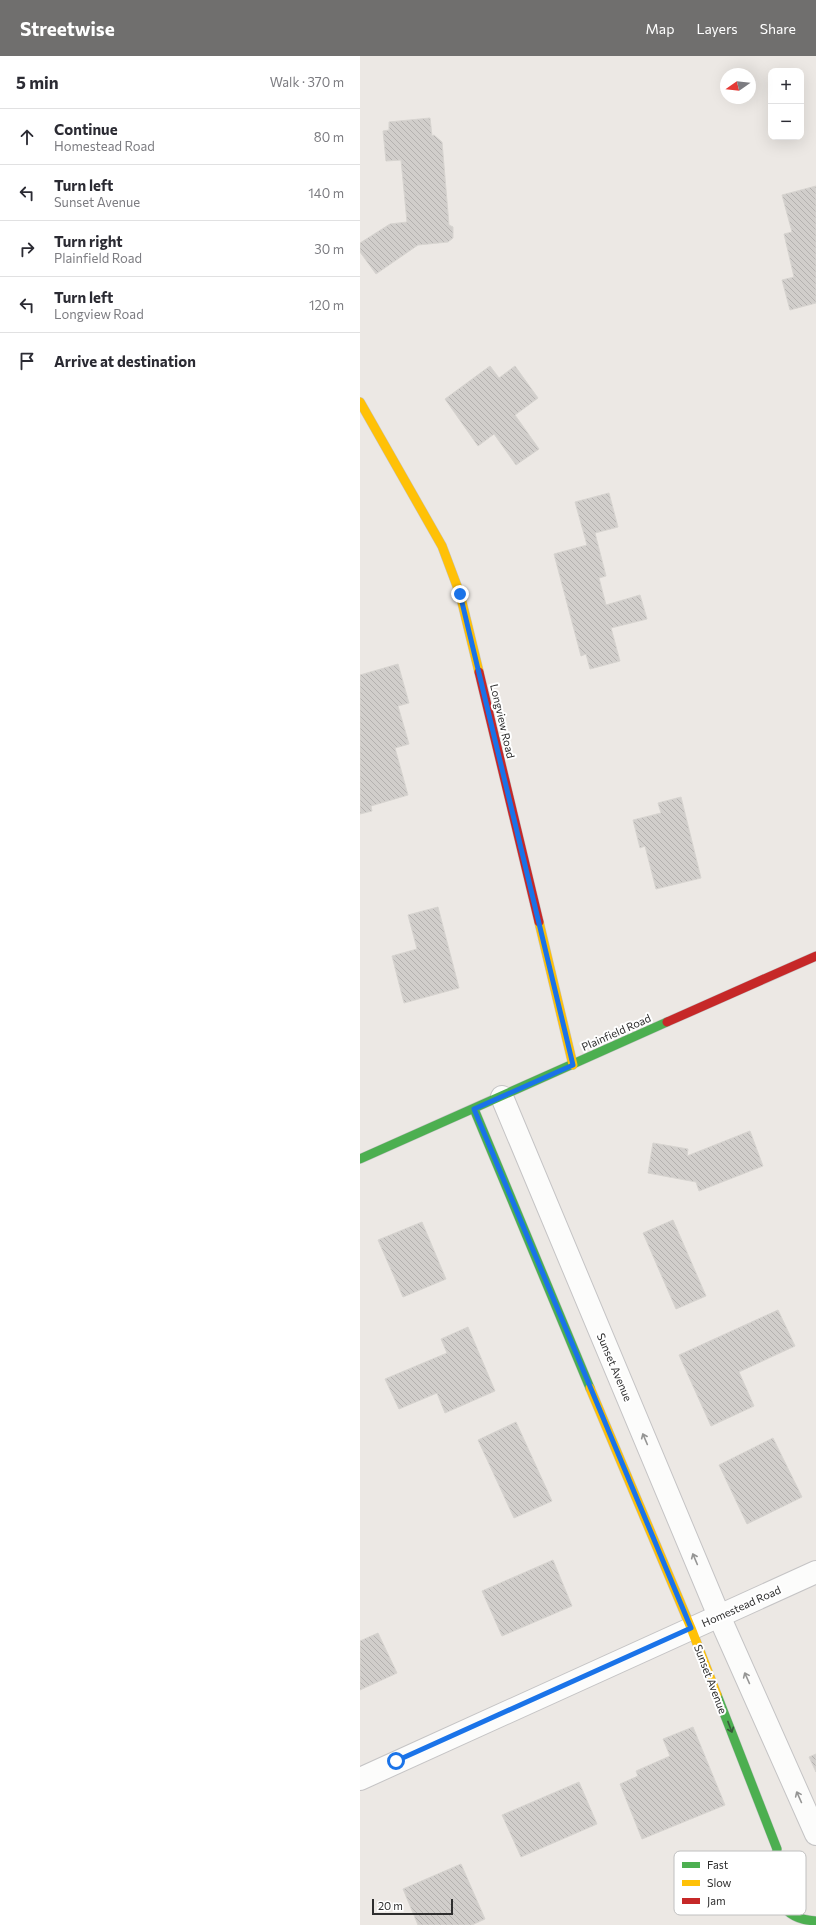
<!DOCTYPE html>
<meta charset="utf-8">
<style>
body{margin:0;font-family:Commissioner,sans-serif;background:#f2f2f3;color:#2b2b33}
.controls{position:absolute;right:12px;top:12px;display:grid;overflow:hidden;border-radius:8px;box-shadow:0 4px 16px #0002}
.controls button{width:36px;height:36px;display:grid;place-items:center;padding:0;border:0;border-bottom:1px solid #e1e1e2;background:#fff;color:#2b2b33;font:20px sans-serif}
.compass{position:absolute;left:360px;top:12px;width:36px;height:36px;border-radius:50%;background:#fff;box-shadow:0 4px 16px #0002;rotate:256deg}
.scale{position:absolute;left:12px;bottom:10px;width:81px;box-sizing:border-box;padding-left:4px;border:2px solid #2e2e2e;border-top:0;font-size:11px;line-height:14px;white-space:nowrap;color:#2e2e2e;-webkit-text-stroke:3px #fff;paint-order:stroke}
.stop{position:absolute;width:12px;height:12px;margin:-9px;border:3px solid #1a73e8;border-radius:50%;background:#fff}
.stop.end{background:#1a73e8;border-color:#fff;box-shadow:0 1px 4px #0008}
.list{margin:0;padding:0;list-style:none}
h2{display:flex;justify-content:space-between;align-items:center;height:52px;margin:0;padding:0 16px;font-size:17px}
h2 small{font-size:13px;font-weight:400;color:#7c7c81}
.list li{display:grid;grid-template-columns:26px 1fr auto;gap:12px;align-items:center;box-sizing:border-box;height:56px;padding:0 16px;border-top:1px solid #e1e1e2}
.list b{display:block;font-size:15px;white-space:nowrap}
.list p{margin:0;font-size:13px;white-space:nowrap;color:#7c7c81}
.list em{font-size:13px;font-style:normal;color:#7c7c81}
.icon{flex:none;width:22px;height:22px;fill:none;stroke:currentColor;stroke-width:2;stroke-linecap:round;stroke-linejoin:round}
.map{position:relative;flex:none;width:456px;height:1869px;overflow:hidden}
header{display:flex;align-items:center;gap:24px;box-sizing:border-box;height:56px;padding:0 20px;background:#706f6e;color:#fff}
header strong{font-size:19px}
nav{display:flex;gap:22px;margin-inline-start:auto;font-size:14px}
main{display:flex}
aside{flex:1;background:#fff}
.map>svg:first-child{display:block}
</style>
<header>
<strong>Streetwise</strong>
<nav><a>Map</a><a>Layers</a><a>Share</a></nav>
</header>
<main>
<aside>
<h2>5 min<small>Walk · 370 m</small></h2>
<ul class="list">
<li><svg class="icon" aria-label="ahead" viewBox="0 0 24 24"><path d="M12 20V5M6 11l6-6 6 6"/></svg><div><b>Continue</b><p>Homestead Road</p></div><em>80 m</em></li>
<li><svg class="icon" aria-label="left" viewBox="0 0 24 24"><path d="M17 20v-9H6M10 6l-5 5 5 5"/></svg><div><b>Turn left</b><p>Sunset Avenue</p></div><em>140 m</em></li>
<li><svg class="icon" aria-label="right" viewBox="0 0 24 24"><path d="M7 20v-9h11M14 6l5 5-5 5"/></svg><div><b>Turn right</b><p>Plainfield Road</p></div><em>30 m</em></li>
<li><svg class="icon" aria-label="left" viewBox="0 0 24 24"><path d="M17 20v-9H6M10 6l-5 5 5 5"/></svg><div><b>Turn left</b><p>Longview Road</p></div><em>120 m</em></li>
<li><svg class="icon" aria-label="arrive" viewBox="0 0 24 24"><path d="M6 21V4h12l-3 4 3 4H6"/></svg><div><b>Arrive at destination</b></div></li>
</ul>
</aside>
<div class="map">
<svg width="456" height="1869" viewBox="0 0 456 1869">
<defs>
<pattern id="building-back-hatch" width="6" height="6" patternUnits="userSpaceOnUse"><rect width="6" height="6" fill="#d1cecb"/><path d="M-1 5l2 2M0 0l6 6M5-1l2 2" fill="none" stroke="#b4b1af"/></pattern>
</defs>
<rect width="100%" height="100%" fill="#ece8e4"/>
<!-- building -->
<g fill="url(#building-back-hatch)" stroke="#d7d4d0">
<path d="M70 62 72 80 74 79 82 86 89 169 93 171V182L88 186 58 189 16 218 0 196V187L30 168 47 166 41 104 26 105 23 75 29 74V66Z"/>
<path d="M456 130V247L430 254 422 224 434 221 424 178 432 176 422 139Z"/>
<path d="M130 310 139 322 155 310 178 342 155 359 179 393 156 409 134 378 118 390 85 343Z"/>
<path d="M249 437 258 471 235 477 246 520 239 522 246 549 280 539 287 563 251 572 260 605 230 613 226 598 221 600 194 498 227 489 215 446Z"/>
<path d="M38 608 49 647 38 650 49 688 35 692 48 739 11 750 12 755 0 758V619Z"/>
<path d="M321 741 341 822 296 833 285 790 280 792 273 764 301 757 298 747Z"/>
<path d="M78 851 99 932 44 947 32 900 57 893 48 859Z"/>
<path d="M390 1075 403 1110 339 1135 336 1126 288 1117 293 1087 328 1093 327 1100Z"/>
<path d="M313 1164 346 1240 316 1253 283 1177Z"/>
<path d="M62 1166 86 1223 43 1241 18 1184Z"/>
<path d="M418 1254 435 1290 379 1316 394 1350 351 1370 319 1299Z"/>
<path d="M108 1271 135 1335 85 1357 77 1337 39 1353 25 1323 87 1297 81 1283Z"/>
<path d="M156 1366 192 1445 154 1462 118 1384Z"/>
<path d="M413 1382 442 1441 387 1468 359 1409Z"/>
<path d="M193 1504 212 1550 142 1580 122 1535Z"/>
<path d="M18 1577 37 1617 0 1634V1585Z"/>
<path d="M333 1671 365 1749 282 1783 260 1728 278 1720 276 1715 310 1700 303 1683Z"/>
<path d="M456 1698V1716L449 1701Z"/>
<path d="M219 1726 237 1768 161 1801 142 1759Z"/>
<path d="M101 1808 125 1863 112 1869H58L43 1833Z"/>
</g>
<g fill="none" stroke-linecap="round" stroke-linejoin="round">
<defs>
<g id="street">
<path d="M142 1041 359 1560 456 1778"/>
<path d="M0 1723 456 1516"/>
</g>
<g id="fast">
<path d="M114 1053 230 1332"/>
<path d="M0 1103 307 966"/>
<path d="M357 1639 417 1793C412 1828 413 1863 456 1865"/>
</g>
<g id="slow">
<path d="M0 346 82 490 100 538 119 616"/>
<path d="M179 866 213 1009"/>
<path d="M230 1332 331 1572 357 1639"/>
</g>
<g id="jam">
<path d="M119 616 179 866"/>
<path d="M307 966 456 900"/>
</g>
</defs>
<!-- street casing -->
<use href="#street" stroke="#c5c4c5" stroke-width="24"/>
<!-- fast casing -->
<use href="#fast" stroke="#c5c4c5" stroke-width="10"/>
<!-- slow casing -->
<use href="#slow" stroke="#c5c4c5" stroke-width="10"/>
<!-- jam casing -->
<use href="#jam" stroke="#c5c4c5" stroke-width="10"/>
<!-- street -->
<use href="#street" stroke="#fcfcfb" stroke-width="22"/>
<!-- fast -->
<use href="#fast" stroke="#4caf50" stroke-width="9"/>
<!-- slow -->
<use href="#slow" stroke="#ffc107" stroke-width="9"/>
<!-- jam -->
<use href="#jam" stroke="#c62828" stroke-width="9"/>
</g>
<!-- one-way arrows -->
<defs><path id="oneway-shaft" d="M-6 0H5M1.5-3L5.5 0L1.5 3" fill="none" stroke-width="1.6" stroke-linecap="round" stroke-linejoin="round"/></defs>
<g stroke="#959594">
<use href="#oneway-shaft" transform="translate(285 1383) rotate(-113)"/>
<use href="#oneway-shaft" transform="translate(335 1503) rotate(-113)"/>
<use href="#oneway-shaft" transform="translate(387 1622) rotate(-114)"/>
<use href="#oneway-shaft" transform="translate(439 1741) rotate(-114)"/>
</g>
<use stroke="#385b3a" href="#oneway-shaft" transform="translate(370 1671) rotate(69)"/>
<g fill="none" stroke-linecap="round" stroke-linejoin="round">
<!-- route -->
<path stroke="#1a73e8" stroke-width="5" d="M36 1705 331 1572 114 1053 213 1009 100 538"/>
</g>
<g text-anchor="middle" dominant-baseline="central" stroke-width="4" stroke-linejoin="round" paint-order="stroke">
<!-- street labels -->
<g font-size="11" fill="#2e2e2e" stroke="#fff">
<text transform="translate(143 665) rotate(77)">Longview Road</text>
<text transform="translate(256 976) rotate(-24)">Plainfield Road</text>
<text transform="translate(255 1311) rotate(67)">Sunset Avenue</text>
<text transform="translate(381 1550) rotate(-24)">Homestead Road</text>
<text transform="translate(351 1623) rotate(69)">Sunset Avenue</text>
</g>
</g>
<!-- legend -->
<rect x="314" y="1795" width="132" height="64" rx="6" fill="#fff" stroke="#c0c0c0" stroke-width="1"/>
<rect x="322" y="1806" width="18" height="6" fill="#4caf50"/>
<rect x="322" y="1824" width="18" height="6" fill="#ffc107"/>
<rect x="322" y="1842" width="18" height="6" fill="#c62828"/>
<g font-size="11" fill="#2e2e2e">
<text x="347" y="1813">Fast</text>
<text x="347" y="1831">Slow</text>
<text x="347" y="1849">Jam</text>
</g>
</svg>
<div class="controls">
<button>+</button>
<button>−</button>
</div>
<svg class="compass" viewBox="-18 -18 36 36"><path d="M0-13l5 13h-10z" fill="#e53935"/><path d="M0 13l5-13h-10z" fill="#7c7c81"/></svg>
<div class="scale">20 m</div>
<div class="stop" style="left:36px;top:1705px"></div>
<div class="stop end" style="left:100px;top:538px"></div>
</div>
</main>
